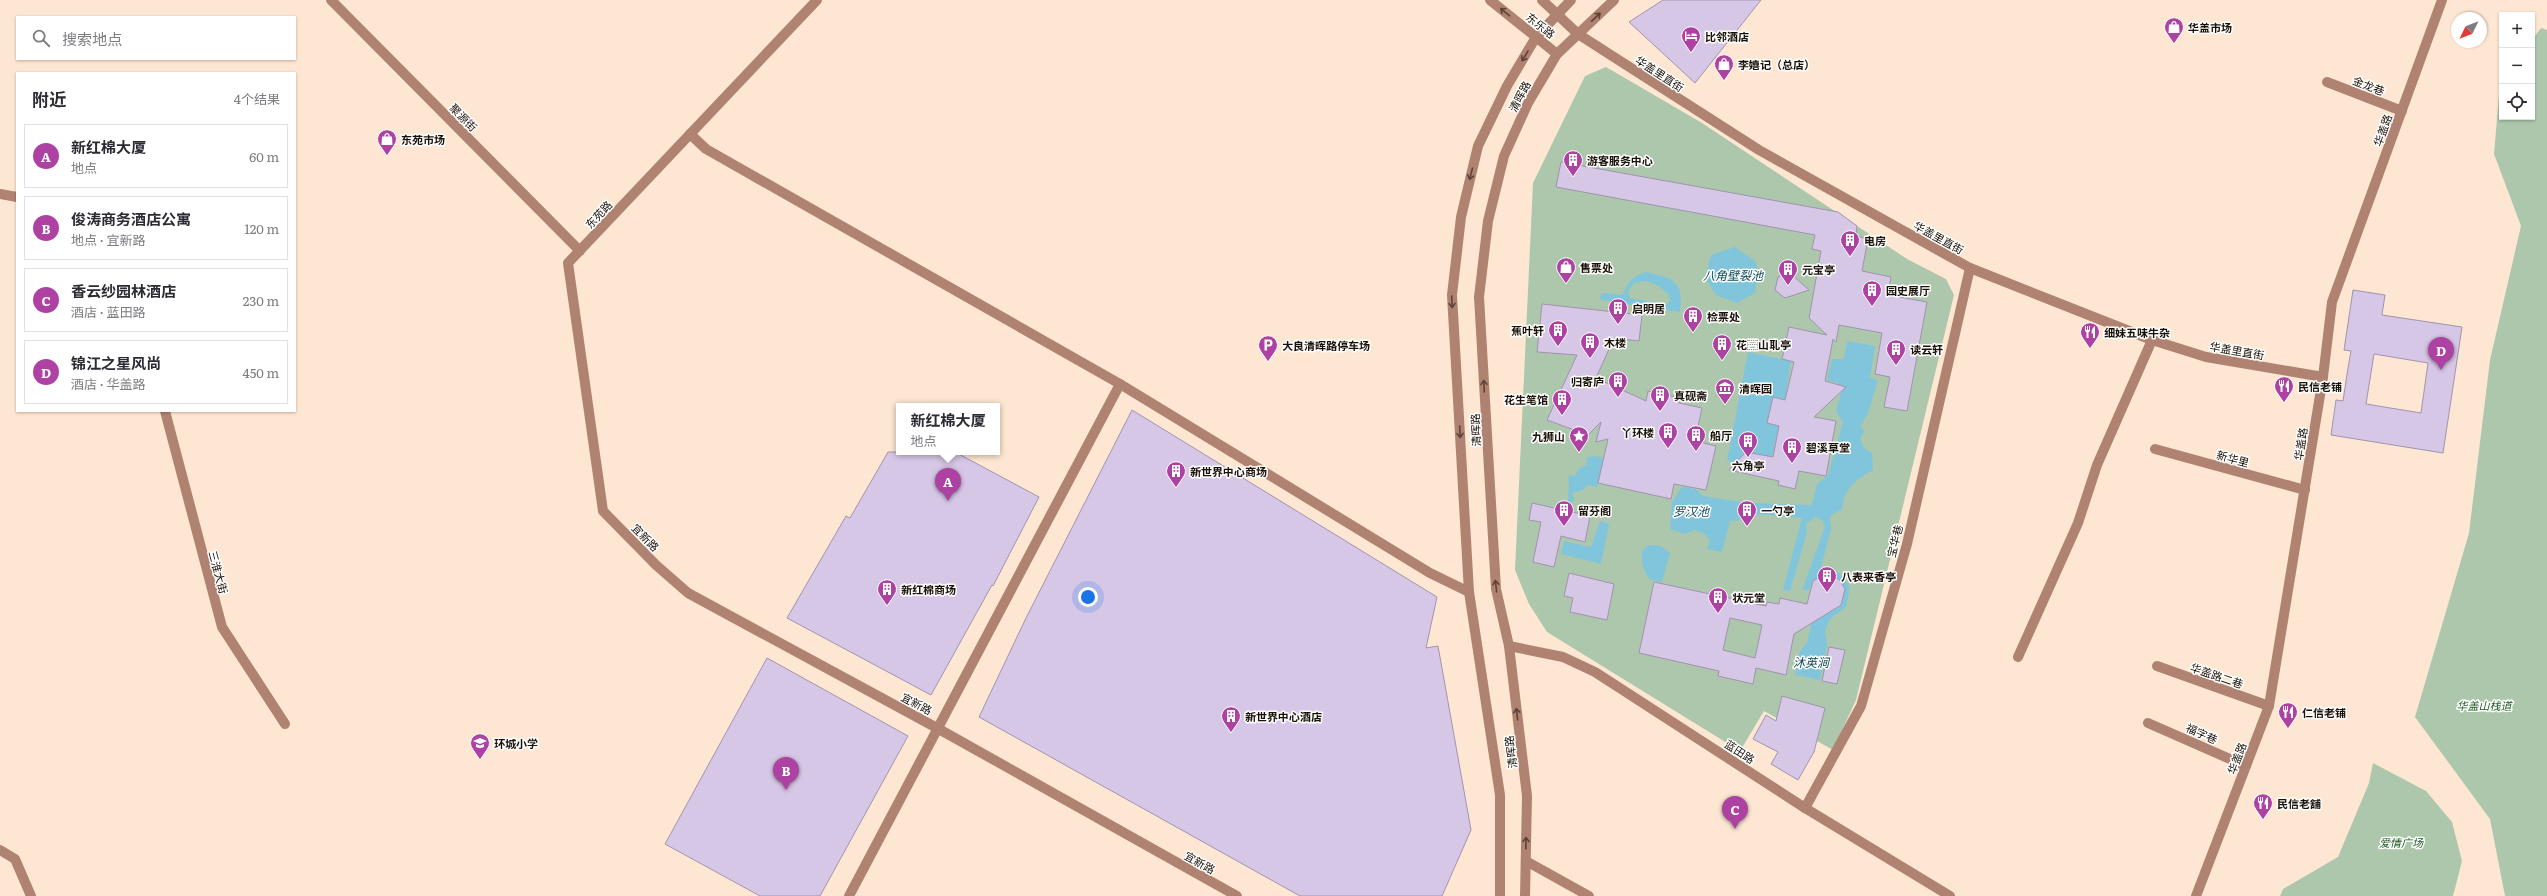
<!DOCTYPE html>
<html lang="zh">
<meta charset="utf-8">
<style>
body{margin:0;font-family:Literata,"Noto Sans SC",serif;background:#f2f2f3;color:#2b2b33}
.controls{position:absolute;right:12px;top:12px;display:grid;overflow:hidden;border-radius:0px;box-shadow:0 1px 3px #0004}
.controls button{width:36px;height:36px;display:grid;place-items:center;padding:0;border:0;border-bottom:1px solid #e1e1e2;background:#fff;color:#2b2b33;font:20px sans-serif}
.compass{position:absolute;left:2451px;top:12px;width:36px;height:36px;border-radius:50%;background:#fff;box-shadow:0 1px 3px #0004;rotate:227deg}
.you{position:absolute;left:1088px;top:597px;width:14px;height:14px;margin:-10px;border:3px solid #fff;border-radius:50%;background:#1a73e8;box-shadow:0 0 0 6px #1a73e833}
.badge{display:grid;place-items:center;width:26px;height:26px;border-radius:50%;background:#ad42a3;color:#fff;font-size:13px;font-weight:700}
.pin{position:absolute;translate:-50% -33px;filter:drop-shadow(0 1px 2px #0008)}
.pin::after{content:'';position:absolute;top:21px;width:14px;height:12px;background:inherit;clip-path:polygon(0 0,100% 0,50% 100%)}
.popup{position:absolute;left:896px;top:403px;width:104px;height:52px;box-sizing:border-box;display:grid;place-content:center;border-radius:0px;background:#fff;filter:drop-shadow(0 1px 3px #0005);font-size:13px;white-space:nowrap;color:#7c7c81}
.popup b{font-size:15px;color:#2b2b33}
.popup::after{content:'';position:absolute;left:50%;top:100%;margin-left:-8px;border:8px solid transparent;border-top-color:#fff}
.list{margin:0;padding:0;list-style:none}
h2{display:flex;justify-content:space-between;align-items:center;height:52px;margin:0;padding:0 16px;font-size:17px}
h2 small{font-size:13px;font-weight:400;color:#7c7c81}
.list li{display:grid;grid-template-columns:26px 1fr auto;gap:12px;align-items:center;box-sizing:border-box;height:64px;margin:0 8px 8px;padding:0 8px;border:1px solid #e1e1e2;border-radius:0px}
.list b{display:block;font-size:15px;white-space:nowrap}
.list p{margin:0;font-size:13px;white-space:nowrap;color:#7c7c81}
.list em{font-size:13px;font-style:normal;color:#7c7c81}
.icon{flex:none;width:22px;height:22px;fill:none;stroke:currentColor;stroke-width:2;stroke-linecap:round;stroke-linejoin:round}
.map{position:relative;flex:none;width:2547px;height:896px;overflow:hidden}
.search{position:absolute;background:#fff;box-shadow:0 1px 3px #0004;left:16px;top:16px;width:280px;height:44px;display:flex;align-items:center;gap:10px;box-sizing:border-box;padding:0 14px;border-radius:0px;color:#7c7c81;font-size:15px}
.panel{position:absolute;background:#fff;box-shadow:0 1px 3px #0004;left:16px;top:72px;width:280px;height:340px;border-radius:0px}
.map>svg:first-child{display:block}
</style>
<div class="map">
<svg width="2547" height="896" viewBox="0 0 2547 896">
<rect width="100%" height="100%" fill="#fde7d2"/>
<!-- green -->
<g fill="#adc7ac">
<path d="M2541 28 2547 30V896H2505L2490 819 2415 717 2469 533 2490 360 2521 226 2494 154 2500 84 2502 82V117H2532V40Z"/>
<path d="M1606 67 1702 123 1907 259 1946 279 1954 295 1856 700 1833 750 1764 711 1740 751 1547 632 1529 604 1515 570 1533 183 1585 76Z"/>
<path d="M2373 763 2426 791 2452 822 2462 861 2453 896H2280L2283 889 2338 857 2369 783Z"/>
</g>
<!-- water -->
<g fill="#80c5db" fill-rule="evenodd">
<path d="M1735 247 1756 262 1758 274 1755 293 1737 303 1716 295 1705 277 1711 255Z"/>
<path d="M1646 272C1674 278 1684 281 1680 312L1601 300 1600 297 1602 293 1622 295C1628 283 1632 276 1646 272ZM1646 281 1659 286 1669 295 1670 301 1666 305 1630 298 1628 292 1634 283Z"/>
<path d="M1847 341 1875 346 1870 378 1878 380 1868 413 1860 427 1865 431 1860 438 1864 448 1872 453 1873 470C1856 479 1843 490 1842 509L1830 516 1831 529 1820 571 1839 573 1850 587 1846 607 1830 619 1825 630 1827 645 1820 680 1795 675 1800 651 1807 643 1815 607 1831 611 1841 605 1845 589 1823 575 1813 581 1809 590H1802L1825 527 1822 520 1815 517 1806 524 1807 532 1790 591 1783 590 1802 518 1746 513 1738 521H1730L1722 552 1707 549 1710 541 1705 534 1695 530 1684 534 1670 529 1672 502 1682 487 1696 489 1703 496 1747 503 1812 505 1817 484 1828 475 1843 422 1836 411 1841 392 1838 383 1827 380 1832 359H1844Z"/>
<path d="M1748 352 1791 361 1785 400 1773 397 1767 423 1779 426 1769 470 1755 459 1753 453 1746 452 1742 456 1743 465 1727 461Z"/>
<path d="M1598 456 1623 472 1614 474 1601 471 1597 487 1587 485 1583 490 1572 493 1574 500 1570 504 1568 503 1569 475 1575 476 1579 468 1586 466 1587 457Z"/>
<path d="M1600 521 1609 524 1601 564 1561 554 1564 541 1591 547Z"/>
<path d="M1648 545 1661 546 1670 553 1662 582 1651 580C1643 571 1641 563 1642 551Z"/>
</g>
<!-- building -->
<g fill="#d6c7e6" stroke="#a193b0" fill-rule="evenodd">
<path d="M1663 0H1761L1695 83 1629 22Z"/>
<path d="M1561 162 1838 212 1857 226 1856 236 1868 239 1862 271 1891 277 1888 295 1927 302 1907 411 1884 407 1890 377 1875 374 1882 333 1839 325 1836 342 1833 339 1825 381 1846 387 1814 417 1836 421 1826 476 1799 471 1795 489 1778 485 1779 481 1729 470 1746 452 1773 457 1779 426 1767 423 1773 397 1785 400 1794 362 1782 359 1789 327 1827 335 1809 318 1821 251 1812 249 1815 235 1556 187Z"/>
<path d="M1790 273 1809 290 1785 298 1775 290 1778 277Z"/>
<path d="M2353 290 2385 295 2382 315 2462 327 2443 453 2331 435 2336 400 2343 401 2348 368 2351 351 2344 350ZM2374 354 2428 363 2421 413 2366 404Z"/>
<path d="M1542 304 1642 315 1639 341 1614 338 1596 378 1646 401 1648 391 1680 398 1679 403 1702 408 1695 441 1716 446 1706 490 1674 484 1671 499 1598 483 1608 439 1596 442 1601 422 1588 435 1547 420 1577 355 1537 352Z"/>
<path d="M1132 410 1437 597 1426 648 1438 646 1471 830 1442 896H1300L979 717 1026 618Z"/>
<path d="M888 452H955L1039 497 993 586 992 585 931 695 787 618 846 516 850 518Z"/>
<path d="M1532 503 1590 516 1585 542 1561 536 1554 567 1533 562 1541 522 1529 520Z"/>
<path d="M1569 573 1614 584 1607 620 1570 612 1573 598 1564 596Z"/>
<path d="M1823 575 1839 579 1845 589 1841 605 1794 634 1786 675 1756 668 1753 684 1718 676 1719 671 1639 653 1654 582 1766 606 1767 602 1779 604 1780 598 1807 604 1813 581ZM1730 618 1762 625 1755 658 1723 650Z"/>
<path d="M1829 647 1845 650 1837 684 1822 681Z"/>
<path d="M767 658 908 736 820 896H760L665 844Z"/>
<path d="M1782 696 1825 708 1814 752 1798 780 1771 764 1778 752 1753 739 1766 715 1776 721Z"/>
</g>
<g fill="none" stroke-linecap="round" stroke-linejoin="round">
<!-- minor -->
<g stroke="#b08272" stroke-width="10">
<path d="M331 0 580 251"/>
<path d="M817 0 568 263 603 511 656 565 688 593 937 728 1237 896"/>
<path d="M1490 0 1557 54"/>
<path d="M1542 0 1578 34 1759 150 1970 268 2152 340 2206 357 2323 377"/>
<path d="M2327 82 2402 111"/>
<path d="M690 134 706 149 1120 384 849 896"/>
<path d="M0 194 17 197"/>
<path d="M1120 384 1430 573 1469 592"/>
<path d="M165 411 222 627 285 724"/>
<path d="M2155 449 2305 490"/>
<path d="M1509 646 1563 657 1595 672 1805 808 1950 896"/>
<path d="M2018 657 2078 523 2097 465 2152 340"/>
<path d="M2157 666 2269 706"/>
<path d="M2148 723 2246 766"/>
<path d="M1805 808 1861 706 1907 544 1970 268"/>
<path d="M0 850 15 859 31 896"/>
<path d="M1526 861 1589 896"/>
<path d="M1500 896V795L1469 592 1452 295 1461 217 1478 146 1507 86 1536 37 1571 0"/>
<path d="M1525 896 1527 796 1509 646 1496 589 1479 297 1488 221 1504 156 1528 103 1557 54 1614 0"/>
<path d="M2196 896 2269 706 2323 377 2332 302 2442 0"/>
</g>
</g>
<!-- one-way arrows -->
<defs><path id="oneway-shaft" d="M-6 0H5M1.5-3L5.5 0L1.5 3" fill="none" stroke-width="1.6" stroke-linecap="round" stroke-linejoin="round"/></defs>
<g stroke="#5d4337">
<use href="#oneway-shaft" transform="translate(1505 12) rotate(-141)"/>
<use href="#oneway-shaft" transform="translate(1596 17) rotate(-43)"/>
<use href="#oneway-shaft" transform="translate(1525 56) rotate(121)"/>
<use href="#oneway-shaft" transform="translate(1471 174) rotate(104)"/>
<use href="#oneway-shaft" transform="translate(1452 302) rotate(87)"/>
<use href="#oneway-shaft" transform="translate(1484 386) rotate(-93)"/>
<use href="#oneway-shaft" transform="translate(1460 432) rotate(87)"/>
<use href="#oneway-shaft" transform="translate(1496 586) rotate(-96)"/>
<use href="#oneway-shaft" transform="translate(1517 714) rotate(-97)"/>
<use href="#oneway-shaft" transform="translate(1526 843) rotate(-89)"/>
</g>
<!-- icons -->
<defs>
<symbol id="shop-pin" viewBox="-11 -11 22 30"><path d="M0 17L-7.5 6A9.5 9.5 0 1 1 7.5 6Z" fill="#ad42a3" stroke="#fff"/><path d="M-5-2.5h2.3a2.7 3.5 0 0 1 5.4 0H5L5.5 6h-11ZM-1.5-2.5h3a1.5 2.3 0 0 0-3 0Z" fill="#fff"/></symbol>
<symbol id="hotel-pin" viewBox="-11 -11 22 30"><path d="M0 17L-7.5 6A9.5 9.5 0 1 1 7.5 6Z" fill="#ad42a3" stroke="#fff"/><path d="M-6-4.5h1.5V1H6V5H4.5V3h-9V5H-6ZM-4 0a1.8 1.8 0 1 1 3.6 0ZM.5 0V-2.5h3Q6-2.5 6 0Z" fill="#fff"/></symbol>
<symbol id="building-pin" viewBox="-11 -11 22 30"><path d="M0 17L-7.5 6A9.5 9.5 0 1 1 7.5 6Z" fill="#ad42a3" stroke="#fff"/><path d="M-4-6H4V6H1V3H-1V6H-4ZM-2.5-4.3h1.7v1.8h-1.7ZM.8-4.3h1.7v1.8H.8ZM-2.5-1h1.7V.8h-1.7ZM.8-1h1.7V.8H.8Z" fill="#fff"/></symbol>
<symbol id="restaurant-pin" viewBox="-11 -11 22 30"><path d="M0 17L-7.5 6A9.5 9.5 0 1 1 7.5 6Z" fill="#ad42a3" stroke="#fff"/><path d="M-5-6h1v4h1v-4h1v4h1v-4h1v5L-1.5 .5V6h-2V.5L-5-1ZM5-6V6H3V1.5H1.5Q1.5-4 5-6Z" fill="#fff"/></symbol>
<symbol id="parking-pin" viewBox="-11 -11 22 30"><path d="M0 17L-7.5 6A9.5 9.5 0 1 1 7.5 6Z" fill="#ad42a3" stroke="#fff"/><path d="M-3.5-5.5H1a3.5 3.5 0 0 1 0 7H-1V5.5H-3.5ZM-1-3.4V-.6H.8a1.4 1.4 0 0 0 0-2.8Z" fill="#fff"/></symbol>
<symbol id="museum-pin" viewBox="-11 -11 22 30"><path d="M0 17L-7.5 6A9.5 9.5 0 1 1 7.5 6Z" fill="#ad42a3" stroke="#fff"/><path d="M0-6L6-3V-2H-6V-3ZM-5-1h2V3h-2ZM-1-1h2V3h-2ZM3-1h2V3H3ZM-6 4H6V6H-6Z" fill="#fff"/></symbol>
<symbol id="sight-pin" viewBox="-11 -11 22 30"><path d="M0 17L-7.5 6A9.5 9.5 0 1 1 7.5 6Z" fill="#ad42a3" stroke="#fff"/><path d="M0-6L1.8-2.2L6-1.7L2.9 1.2L3.7 5.4L0 3.3L-3.7 5.4L-2.9 1.2L-6-1.7L-1.8-2.2Z" fill="#fff"/></symbol>
<symbol id="school-pin" viewBox="-11 -11 22 30"><path d="M0 17L-7.5 6A9.5 9.5 0 1 1 7.5 6Z" fill="#ad42a3" stroke="#fff"/><path d="M0-5L7-2L0 1L-7-2ZM-4 1L0 2.5L4 1V4Q0 6-4 4Z" fill="#fff"/></symbol>
</defs>
<g fill-rule="evenodd">
<use href="#shop-pin" x="2163" y="16" width="22" height="30"/>
<use href="#hotel-pin" x="1680" y="25" width="22" height="30"/>
<use href="#shop-pin" x="1713" y="53" width="22" height="30"/>
<use href="#shop-pin" x="376" y="128" width="22" height="30"/>
<use href="#building-pin" x="1562" y="149" width="22" height="30"/>
<use href="#building-pin" x="1839" y="229" width="22" height="30"/>
<use href="#shop-pin" x="1555" y="256" width="22" height="30"/>
<use href="#building-pin" x="1777" y="258" width="22" height="30"/>
<use href="#building-pin" x="1861" y="279" width="22" height="30"/>
<use href="#building-pin" x="1607" y="297" width="22" height="30"/>
<use href="#building-pin" x="1682" y="305" width="22" height="30"/>
<use href="#building-pin" x="1547" y="319" width="22" height="30"/>
<use href="#restaurant-pin" x="2079" y="321" width="22" height="30"/>
<use href="#building-pin" x="1579" y="331" width="22" height="30"/>
<use href="#building-pin" x="1711" y="333" width="22" height="30"/>
<use href="#parking-pin" x="1257" y="334" width="22" height="30"/>
<use href="#building-pin" x="1885" y="338" width="22" height="30"/>
<use href="#building-pin" x="1607" y="370" width="22" height="30"/>
<use href="#restaurant-pin" x="2273" y="375" width="22" height="30"/>
<use href="#museum-pin" x="1714" y="377" width="22" height="30"/>
<use href="#building-pin" x="1649" y="384" width="22" height="30"/>
<use href="#building-pin" x="1551" y="388" width="22" height="30"/>
<use href="#building-pin" x="1657" y="421" width="22" height="30"/>
<use href="#building-pin" x="1685" y="424" width="22" height="30"/>
<use href="#sight-pin" x="1568" y="425" width="22" height="30"/>
<use href="#building-pin" x="1737" y="430" width="22" height="30"/>
<use href="#building-pin" x="1781" y="436" width="22" height="30"/>
<use href="#building-pin" x="1165" y="460" width="22" height="30"/>
<use href="#building-pin" x="1553" y="499" width="22" height="30"/>
<use href="#building-pin" x="1736" y="499" width="22" height="30"/>
<use href="#building-pin" x="1816" y="565" width="22" height="30"/>
<use href="#building-pin" x="876" y="578" width="22" height="30"/>
<use href="#building-pin" x="1707" y="586" width="22" height="30"/>
<use href="#restaurant-pin" x="2277" y="701" width="22" height="30"/>
<use href="#building-pin" x="1220" y="705" width="22" height="30"/>
<use href="#school-pin" x="469" y="732" width="22" height="30"/>
<use href="#restaurant-pin" x="2252" y="792" width="22" height="30"/>
</g>
<g text-anchor="middle" dominant-baseline="central" stroke-width="3" stroke-linejoin="round" paint-order="stroke">
<!-- street labels -->
<g font-size="11" fill="#191007" stroke="#fff">
<text transform="translate(1541 25) rotate(39)">东乐路</text>
<text transform="translate(1660 73) rotate(33)">华盖里直街</text>
<text transform="translate(2369 85) rotate(21)">金龙巷</text>
<text transform="translate(1519 96) rotate(-62)">清晖路</text>
<text transform="translate(464 117) rotate(45)">聚源街</text>
<text transform="translate(2382 130) rotate(-70)">华盖路</text>
<text transform="translate(598 214) rotate(-47)">东苑路</text>
<text transform="translate(1939 237) rotate(29)">华盖里直街</text>
<text transform="translate(2237 350) rotate(10)">华盖里直街</text>
<text transform="translate(1475 430) rotate(-93)">清晖路</text>
<text transform="translate(2300 444) rotate(-81)">华盖路</text>
<text transform="translate(2233 458) rotate(15)">新华里</text>
<text transform="translate(646 537) rotate(45)">宜新路</text>
<text transform="translate(1894 541) rotate(-76)">宝华巷</text>
<text transform="translate(219 572) rotate(75)">三淮大街</text>
<text transform="translate(2217 675) rotate(19)">华盖路二巷</text>
<text transform="translate(917 703) rotate(28)">宜新路</text>
<text transform="translate(2202 733) rotate(24)">福字巷</text>
<text transform="translate(1740 751) rotate(33)">蓝田路</text>
<text transform="translate(1510 752) rotate(-97)">清晖路</text>
<text transform="translate(2236 758) rotate(-69)">华盖路</text>
<text transform="translate(1200 862) rotate(29)">宜新路</text>
</g>
<!-- poi labels -->
<g font-size="11" font-weight="bold" fill="#191007" stroke="#fff" text-anchor="start">
<text x="2188" y="27">华盖市场</text>
<text x="1705" y="36">比邻酒店</text>
<text x="1738" y="64">李嬉记（总店）</text>
<text x="401" y="139">东苑市场</text>
<text x="1587" y="160">游客服务中心</text>
<text x="1864" y="240">电房</text>
<text x="1580" y="267">售票处</text>
<text x="1802" y="269">元宝亭</text>
<text x="1886" y="290">园史展厅</text>
<text x="1632" y="308">启明居</text>
<text x="1707" y="316">检票处</text>
<text x="1544" y="330" text-anchor="end">蕉叶轩</text>
<text x="2104" y="332">细妹五味牛杂</text>
<text x="1604" y="342">木楼</text>
<text x="1736" y="344">花⿱山耴亭</text>
<text x="1282" y="345">大良清晖路停车场</text>
<text x="1910" y="349">读云轩</text>
<text x="1604" y="381" text-anchor="end">归寄庐</text>
<text x="2298" y="386">民信老铺</text>
<text x="1739" y="388">清晖园</text>
<text x="1674" y="395">真砚斋</text>
<text x="1548" y="399" text-anchor="end">花生笔馆</text>
<text x="1654" y="432" text-anchor="end">丫环楼</text>
<text x="1710" y="435">船厅</text>
<text x="1565" y="436" text-anchor="end">九狮山</text>
<text x="1806" y="447">碧溪草堂</text>
<text x="1748" y="465" text-anchor="middle">六角亭</text>
<text x="1190" y="471">新世界中心商场</text>
<text x="1578" y="510">留芬阁</text>
<text x="1761" y="510">一勺亭</text>
<text x="1841" y="576">八表来香亭</text>
<text x="901" y="589">新红棉商场</text>
<text x="1732" y="597">状元堂</text>
<text x="2302" y="712">仁信老铺</text>
<text x="1245" y="716">新世界中心酒店</text>
<text x="494" y="743">环城小学</text>
<text x="2277" y="803">民信老舖</text>
</g>
<!-- park labels -->
<g font-size="11" font-style="italic" fill="#1f5a22" stroke="#fff">
<text x="2484" y="705">华盖山栈道</text>
<text x="2401" y="842">爱情广场</text>
</g>
<!-- water labels -->
<g font-size="12" font-style="italic" fill="#0b4858" stroke="#fff">
<text x="1733" y="275">八角壁裂池</text>
<text x="1691" y="511">罗汉池</text>
<text x="1811" y="662">沐英涧</text>
</g>
</g>
</svg>
<div class="controls">
<button>+</button>
<button>−</button>
<button><svg class="icon" aria-label="locate" viewBox="0 0 24 24"><circle cx="12" cy="12" r="6"/><path d="M12 2v4M12 18v4M2 12h4M18 12h4"/></svg></button>
</div>
<svg class="compass" viewBox="-18 -18 36 36"><path d="M0-13l5 13h-10z" fill="#e53935"/><path d="M0 13l5-13h-10z" fill="#7c7c81"/></svg>
<div class="you"></div>
<div class="pin badge" style="left:948px;top:501px">A</div>
<div class="popup"><b>新红棉大厦</b>地点</div>
<div class="pin badge" style="left:786px;top:790px">B</div>
<div class="pin badge" style="left:1735px;top:829px">C</div>
<div class="pin badge" style="left:2441px;top:370px">D</div>
<div class="search"><svg class="icon" aria-label="search" viewBox="0 0 24 24"><circle cx="10" cy="10" r="6"/><path d="M15 15l6 6"/></svg>搜索地点</div>
<section class="panel">
<h2>附近<small>4个结果</small></h2>
<ul class="list">
<li><span class="badge">A</span><div><b>新红棉大厦</b><p>地点</p></div><em>60 m</em></li>
<li><span class="badge">B</span><div><b>俊涛商务酒店公寓</b><p>地点 · 宜新路</p></div><em>120 m</em></li>
<li><span class="badge">C</span><div><b>香云纱园林酒店</b><p>酒店 · 蓝田路</p></div><em>230 m</em></li>
<li><span class="badge">D</span><div><b>锦江之星风尚</b><p>酒店 · 华盖路</p></div><em>450 m</em></li>
</ul>
</section>
</div>
